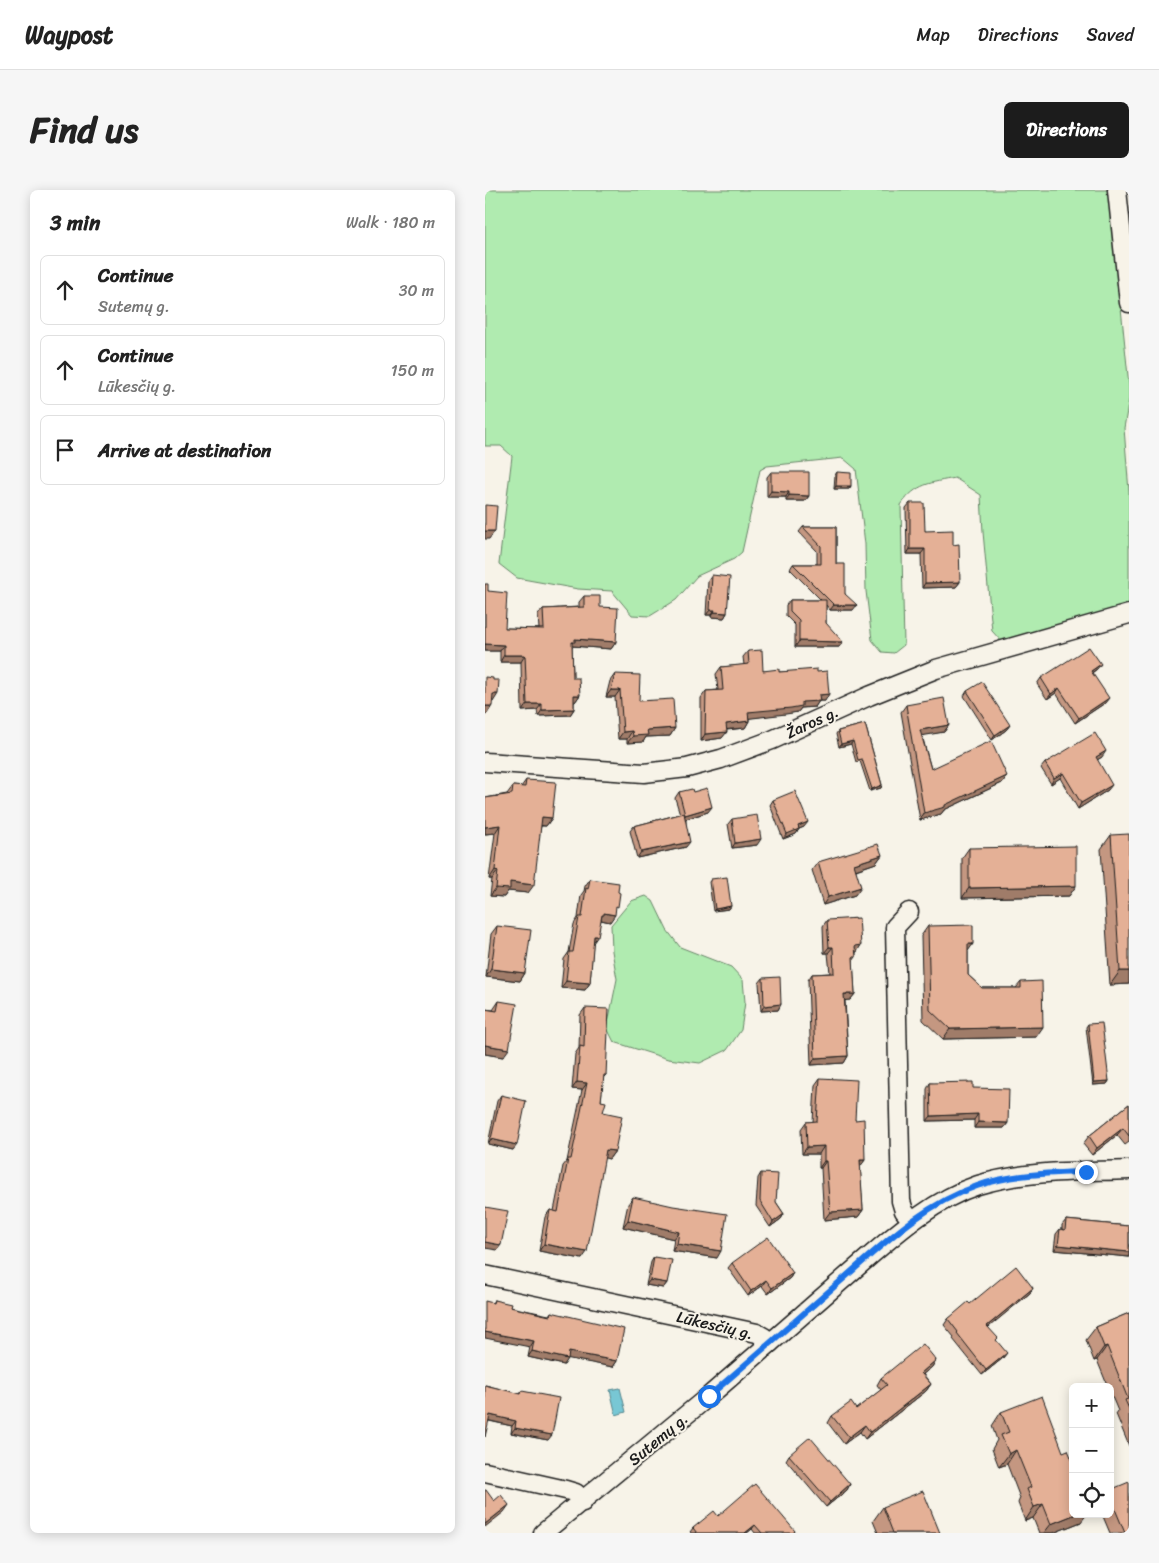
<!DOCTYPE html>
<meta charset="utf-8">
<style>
body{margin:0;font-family:Sriracha,sans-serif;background:#f6f6f6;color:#222}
.controls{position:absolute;right:15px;bottom:15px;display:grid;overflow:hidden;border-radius:8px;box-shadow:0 2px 12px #0003}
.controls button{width:45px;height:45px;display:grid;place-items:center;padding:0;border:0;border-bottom:1px solid #e0e0e0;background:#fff;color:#222;font:25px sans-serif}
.stop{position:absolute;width:15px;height:15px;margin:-11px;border:4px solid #1a73e8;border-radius:50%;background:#fff}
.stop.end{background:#1a73e8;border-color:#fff;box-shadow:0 1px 5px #0008}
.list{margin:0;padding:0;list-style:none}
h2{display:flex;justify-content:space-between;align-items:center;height:65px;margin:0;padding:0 20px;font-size:21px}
h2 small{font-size:16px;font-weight:400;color:#767676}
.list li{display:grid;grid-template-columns:32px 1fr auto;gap:15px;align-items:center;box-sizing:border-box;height:70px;margin:0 10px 10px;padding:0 10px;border:1px solid #e0e0e0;border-radius:8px}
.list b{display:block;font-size:19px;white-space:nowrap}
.list p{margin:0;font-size:16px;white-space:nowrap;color:#767676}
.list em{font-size:16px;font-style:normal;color:#767676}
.icon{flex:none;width:28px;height:28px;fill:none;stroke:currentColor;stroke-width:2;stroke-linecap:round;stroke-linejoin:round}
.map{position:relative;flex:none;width:644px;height:1343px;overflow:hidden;border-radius:8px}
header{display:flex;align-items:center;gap:30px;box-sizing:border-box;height:70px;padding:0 25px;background:#fff;border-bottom:1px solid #e0e0e0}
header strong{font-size:24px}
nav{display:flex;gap:28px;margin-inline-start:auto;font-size:18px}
.intro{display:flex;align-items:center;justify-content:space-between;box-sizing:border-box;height:120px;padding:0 30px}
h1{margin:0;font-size:35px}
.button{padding:12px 22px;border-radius:8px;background:#1c1c1c;color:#fff;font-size:18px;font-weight:700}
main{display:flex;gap:30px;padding:0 30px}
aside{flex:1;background:#fff;border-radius:8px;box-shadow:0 2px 12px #0003}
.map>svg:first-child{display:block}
</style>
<header>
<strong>Waypost</strong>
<nav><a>Map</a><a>Directions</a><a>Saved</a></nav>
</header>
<div class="intro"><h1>Find us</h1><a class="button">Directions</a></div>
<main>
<aside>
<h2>3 min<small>Walk · 180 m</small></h2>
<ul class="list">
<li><svg class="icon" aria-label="ahead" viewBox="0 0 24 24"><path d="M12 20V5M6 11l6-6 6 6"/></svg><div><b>Continue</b><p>Sutemų g.</p></div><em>30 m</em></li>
<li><svg class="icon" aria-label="ahead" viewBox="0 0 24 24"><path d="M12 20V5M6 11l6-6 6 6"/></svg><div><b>Continue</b><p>Lūkesčių g.</p></div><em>150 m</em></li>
<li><svg class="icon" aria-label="arrive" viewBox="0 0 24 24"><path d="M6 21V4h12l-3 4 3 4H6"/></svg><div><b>Arrive at destination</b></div></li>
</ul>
</aside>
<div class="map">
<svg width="644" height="1343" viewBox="0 0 644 1343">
<rect width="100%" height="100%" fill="#f7f3e8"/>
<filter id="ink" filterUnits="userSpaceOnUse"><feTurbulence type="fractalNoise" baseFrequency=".02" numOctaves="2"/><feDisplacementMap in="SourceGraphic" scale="10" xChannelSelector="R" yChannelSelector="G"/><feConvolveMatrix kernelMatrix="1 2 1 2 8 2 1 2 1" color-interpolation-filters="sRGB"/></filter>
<g filter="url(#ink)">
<!-- green -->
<g fill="#b0ebb0" stroke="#668466">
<path d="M0 0H624L644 196V209L639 238 644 302V414L517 452 507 441 498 342 496 305 470 288C446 293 431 293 416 315L419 455 409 463 397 462 387 450 381 401 380 354 371 279 358 268 282 276 275 280 257 362 249 369 212 386 191 410 165 426 147 425 127 401 93 399 32 388 14 374 27 266 16 256H0Z"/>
<path d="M161 706 168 711 182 740 195 757 246 777 258 790 260 812 256 840 242 860 215 873 183 869 129 852 122 838 132 789 127 761 126 735 146 711Z"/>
</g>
<!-- water -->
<path fill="#78c7d4" stroke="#53838a" d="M135 1198 141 1222 131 1225 125 1200Z"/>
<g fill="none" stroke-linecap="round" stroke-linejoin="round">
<defs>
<g id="minor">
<path d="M632 0 644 113"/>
<path d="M0 572 159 583 202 578 236 569 287 550 384 506 451 479 644 424"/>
<path d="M424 722 410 737 416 1011 419 1021 427 1031"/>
<path d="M0 1085 272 1143 279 1147 285 1153C314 1128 342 1103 371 1078 407 1047 447 1010 493 995 542 980 593 982 644 980"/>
<path d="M0 1282 81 1300 91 1303 98 1312"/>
<path d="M58 1343 224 1206 285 1153"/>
</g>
</defs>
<!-- minor casing -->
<use href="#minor" stroke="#1c1c1c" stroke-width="21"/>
<!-- minor -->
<use href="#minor" stroke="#f7f3e8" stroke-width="18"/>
</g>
<!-- wall -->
<g fill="#c49781" stroke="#1c1c1c">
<path d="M286 282 324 306 320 311H301V307H282V287Z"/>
<path d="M352 282 366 296 364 299H349L350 285Z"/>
<path d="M425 313 440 341 468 355 475 392 471 397 437 398 436 364H422L421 318Z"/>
<path d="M318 337H351V374L360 404 368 420H345L341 415V433L354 457H310V435L301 426V415L305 410H336L305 379 308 374H332V361L314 342Z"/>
<path d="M227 385 242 423 239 428 226 427V425H221L223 391Z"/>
<path d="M0 394 20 438 54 439 53 425 58 419 94 417V412L99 406 115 417 131 452 126 459 87 456 88 488 95 505 90 512H89V519L85 525 53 526 52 520 37 521 36 472H15V461H0Z"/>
<path d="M263 461 278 481 294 482H332L340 511H334L330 517 316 518 313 522 264 528V531L260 538 242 540 237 548 216 551V508L221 501 233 500 231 484 236 477 259 475 258 467Z"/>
<path d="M612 479 607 483 620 513 590 533 571 503 562 509 552 494 556 488Z"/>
<path d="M130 484 154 511 190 538 185 546 161 547 158 552 142 553V549H133L130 507H121L125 491Z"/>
<path d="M482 501 525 535 521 540 507 550 479 506Z"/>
<path d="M421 515 464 535 459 542 437 545 446 579 522 586 517 593 459 620 456 624 435 630 416 522Z"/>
<path d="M380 534 397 595 396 598 385 601 375 571 371 572 366 554 354 557 351 544 353 541Z"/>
<path d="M617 567 612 570 623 600 593 619 575 588 566 594 556 578 560 573Z"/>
<path d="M41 590 67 628 61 636H56L43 703 23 701 19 707 5 706 7 689H4L10 643 0 644V608L22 604 28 596 36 597Z"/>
<path d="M194 602H208L223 622 201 629V657L152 668 145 641 149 636 195 624 190 608Z"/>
<path d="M288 610 319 637 314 639 311 644 298 649 285 615Z"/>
<path d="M247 629 272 655 247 658 243 634Z"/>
<path d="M626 645 644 794 625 795 616 659Z"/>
<path d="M484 658 591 696 584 706 477 708V668Z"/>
<path d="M397 665 391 673 371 680 370 705 338 715 327 680 333 672Z"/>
<path d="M105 689 130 721 125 732 116 730 108 753 105 793 100 800 76 798 79 769 84 762 89 734 93 728 96 705 99 701 100 696Z"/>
<path d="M226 689 246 716 244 719 228 721 224 692Z"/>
<path d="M342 730 376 755 371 762V767L368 771 370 804 365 810H360L363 866 359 873 326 875 323 790 327 784 345 783 343 763H339L338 736Z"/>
<path d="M12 736 40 783 35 791 1 787 6 744Z"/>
<path d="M443 736 483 762V785L497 798H531L536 792 551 847 458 849 438 830 436 746Z"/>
<path d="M278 788 296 814 293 820 276 821 274 793Z"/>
<path d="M14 811 18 867 0 864V819L8 820Z"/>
<path d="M100 818 121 885 118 888 116 911 118 922 130 961 124 969 119 967 97 1069 54 1061 60 1027 65 1020 69 1021 78 976 82 971 97 900 87 899 90 864 94 858 95 825Z"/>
<path d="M603 834 624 891 622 894 608 895 601 837Z"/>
<path d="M335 888 370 930 380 970 375 976 378 1020 373 1027 339 1030 336 978H334V964H317L316 939 321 932H328L330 895Z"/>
<path d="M445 893 488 898 523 933 519 938H489V930L442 931V899Z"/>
<path d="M16 905 28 960 3 954 12 911Z"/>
<path d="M644 914V952L640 955 632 945 607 965 598 954 604 946Z"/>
<path d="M276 983 291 1012 299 1024 296 1029 285 1037 271 1016 273 988Z"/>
<path d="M148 1007 232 1068 187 1061 189 1049 138 1037 143 1014Z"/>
<path d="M581 1030 644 1036V1067L569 1060 571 1044 575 1039H577V1035Z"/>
<path d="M169 1067 182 1093 178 1098 161 1095 166 1072Z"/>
<path d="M247 1073 308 1083 305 1088 283 1104 277 1096 263 1106 243 1078Z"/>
<path d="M548 1098 545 1103 503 1137 511 1150 518 1168 497 1185 468 1149 469 1147 459 1135 463 1129 485 1114Z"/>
<path d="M9 1110 25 1117 64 1125 66 1122 132 1171 128 1177 83 1168 79 1175 43 1167 45 1157 7 1113Z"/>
<path d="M644 1123V1256L631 1224 633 1221 625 1202V1197H623L612 1170 609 1171 601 1150 611 1137Z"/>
<path d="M451 1170 447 1177 438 1184 446 1194 441 1201 380 1249 375 1242 359 1254 343 1233 347 1226 371 1219 396 1200 392 1195 396 1188Z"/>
<path d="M0 1195 35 1204 37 1201 63 1250 26 1243 27 1236 4 1231Z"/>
<path d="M516 1222 596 1332 568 1343H554L548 1328 540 1331 533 1313 535 1308 522 1274 514 1277 507 1259 512 1250 507 1236Z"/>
<path d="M304 1265 365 1294 362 1300 341 1317 301 1270Z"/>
<path d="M625 1300 644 1343H625L617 1324H625Z"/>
<path d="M398 1317 455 1343H393L388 1331Z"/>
<path d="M233 1326 310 1341 309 1343H270L267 1339 262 1343H206L205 1342 208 1338Z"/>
</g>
<!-- shaded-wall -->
<g fill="#a07b69" stroke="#1c1c1c">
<path d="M351 296H366L364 299H349Z"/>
<path d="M286 301 304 302 301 307H282Z"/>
<path d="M304 305 324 306 320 311H301Z"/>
<path d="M0 341H10L4 349H0Z"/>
<path d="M425 359H440L436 364H422Z"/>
<path d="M475 392 471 397 437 398 440 393Z"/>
<path d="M349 415H372L368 420H345Z"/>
<path d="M225 420H230L226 425H221Z"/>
<path d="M229 422 242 423 239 428 226 427Z"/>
<path d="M90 449 131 452 126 459 87 456 82 459Z"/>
<path d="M314 451 358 452 354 457H310Z"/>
<path d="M0 454 19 455 15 461H0Z"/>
<path d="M19 465H40L36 472H15Z"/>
<path d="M616 474 612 479 602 486 606 481Z"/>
<path d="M574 498 571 503 562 509 566 504Z"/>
<path d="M126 500H135L130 507H121Z"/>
<path d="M8 504H13L8 512 2 511Z"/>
<path d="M344 504 340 511H334L330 517 316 518 313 522 301 524 259 529 263 522 317 512 334 505Z"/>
<path d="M89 505H95L90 512H84Z"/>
<path d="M624 508 620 513 590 533 594 528Z"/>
<path d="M42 514H57L52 520 37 521Z"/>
<path d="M0 516H7L2 524H0Z"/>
<path d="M89 519 85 525 53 526 57 520Z"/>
<path d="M264 531 260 538 236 540 241 534Z"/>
<path d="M464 535 459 542 430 547 435 540Z"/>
<path d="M525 535 521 540 507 550 510 545Z"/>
<path d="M190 538 185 546 161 547 158 552 142 553 148 546 162 540Z"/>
<path d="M147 541 142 549H133L138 542Z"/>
<path d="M242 542 237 548 216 551 220 544Z"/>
<path d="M368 551 366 554 354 557 356 554Z"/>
<path d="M621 561 617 567 607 573 611 567Z"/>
<path d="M578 583 575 588 566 594 569 588Z"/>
<path d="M522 586 517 593 459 620 456 624 435 630 439 623Z"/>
<path d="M397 595 396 598 385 601 387 599Z"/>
<path d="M627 595 623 600 593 619 596 613Z"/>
<path d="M227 617 223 622 197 630 200 625Z"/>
<path d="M57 627 67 628 61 636 51 635Z"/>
<path d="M323 632 319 637 314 639 311 644 298 649 302 644 313 636Z"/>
<path d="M15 635 10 643 0 644V637Z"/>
<path d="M276 649 272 655 247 658 250 653Z"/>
<path d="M205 652 201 657 152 668 156 662Z"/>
<path d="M397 665 391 673 364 682 369 674Z"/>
<path d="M10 680 13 681 7 689H4Z"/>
<path d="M25 692 49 695 43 703 23 701 19 707 5 706 11 698Z"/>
<path d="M591 696 584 706 477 708 484 698Z"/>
<path d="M376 697 370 705 338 715 343 707Z"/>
<path d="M246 716 244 719 228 721 230 719Z"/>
<path d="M119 723 130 725 125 732 116 730 117 725Z"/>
<path d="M109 746H113L108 753Z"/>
<path d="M483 754H488L481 764Z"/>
<path d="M376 755 372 762H366L370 756Z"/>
<path d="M344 757H348L343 763H339Z"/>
<path d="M6 779 40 783 35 791 1 787Z"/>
<path d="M635 781H644V794L625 795Z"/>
<path d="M81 791 105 793 100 800 76 798Z"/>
<path d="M359 804H370L365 810 355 811Z"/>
<path d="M296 814 293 820 276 821 279 816Z"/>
<path d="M558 837 551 847 458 849 465 839Z"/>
<path d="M0 855 24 859 18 867 0 864Z"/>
<path d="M363 866 359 873 326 875 330 868Z"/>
<path d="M624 891 622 894 608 895 609 892Z"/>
<path d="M92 892 102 893 97 900 87 899Z"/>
<path d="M493 924 489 930 442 931 446 926Z"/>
<path d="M493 932 523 933 519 938H489Z"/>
<path d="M638 938 632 945 607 965 612 958Z"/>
<path d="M6 949 32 955 28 960 3 954Z"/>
<path d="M339 956 334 964H317L322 957Z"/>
<path d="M121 960 130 961 124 969 116 967Z"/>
<path d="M375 970H380L375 977Z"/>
<path d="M339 971H341L336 978H334Z"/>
<path d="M378 1020 373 1027 339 1030 345 1022Z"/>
<path d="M299 1024 296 1029 285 1037 288 1032Z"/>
<path d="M143 1030 194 1042 189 1049 138 1037Z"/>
<path d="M0 1052 16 1055 12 1060 0 1058Z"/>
<path d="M59 1054 102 1062 97 1069 54 1061Z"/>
<path d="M192 1054 236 1061 232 1068 187 1061Z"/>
<path d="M573 1055 644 1062V1067L569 1060Z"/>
<path d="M308 1083 305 1088 283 1104 287 1098Z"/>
<path d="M165 1090 182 1093 178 1098 161 1095Z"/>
<path d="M281 1090 277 1096 263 1106 266 1101Z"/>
<path d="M548 1098 545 1103 499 1141 502 1136Z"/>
<path d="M0 1142 49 1151 45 1157 0 1148Z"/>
<path d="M622 1156 612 1170 609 1171 619 1157Z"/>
<path d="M47 1161 83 1169 79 1175 43 1167Z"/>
<path d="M84 1162 132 1171 128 1177 80 1168Z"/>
<path d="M522 1163 518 1168 497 1185 501 1180Z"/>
<path d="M451 1170 447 1177 432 1189 436 1183Z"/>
<path d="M446 1194 441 1201 380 1249 385 1242Z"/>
<path d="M5 1225 31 1231 27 1236 1 1230Z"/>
<path d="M380 1235 375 1242 359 1254 364 1247Z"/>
<path d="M30 1238 67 1245 63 1250 26 1243Z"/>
<path d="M531 1260 522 1274 514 1277 524 1264Z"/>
<path d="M365 1294 362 1300 341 1317 345 1312Z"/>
<path d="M558 1314 548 1328 540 1331 549 1317Z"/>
<path d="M24 1315 19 1322 0 1337V1334Z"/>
<path d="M591 1324H602L596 1332 568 1343H559L566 1334Z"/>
<path d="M270 1335 267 1339 262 1343H260Z"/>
</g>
<!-- building -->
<g fill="#e4b096" stroke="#1c1c1c">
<path d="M286 282H324V306L304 305V302L286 301Z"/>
<path d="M352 282 366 283V296H351Z"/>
<path d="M425 313H439L440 341 468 340V355L474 354 475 392 440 393V359H425Z"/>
<path d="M0 315 12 316 10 341H0Z"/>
<path d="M318 337H351V374H360V404L372 415H349L308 374H336V356Z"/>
<path d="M227 385 245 387 242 423 229 422 230 420H225Z"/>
<path d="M0 394H3V401L22 403 20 438 59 439 58 419 99 417V406H115V417L133 418 131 452 90 449V452H87L88 488H94L95 505H89V519L57 520V514H42L40 465H19V455L0 454Z"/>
<path d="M305 410H341V433L358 452 314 451V430L305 421Z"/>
<path d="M604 457 616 474 606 481 624 508 594 528 574 498 566 504 556 488Z"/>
<path d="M277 460 278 481 294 479V482L332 479V482L342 481 344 504 334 505 335 511 317 512V516L306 518 263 522 264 531 241 534 242 542 220 544 221 501 238 500 236 477 264 474 263 461Z"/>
<path d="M130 484 155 485 154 511 188 509 190 538 162 540 163 545 148 546 147 541 138 542 135 500H126Z"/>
<path d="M0 487 8 488V490H14L13 504H8L7 516H0Z"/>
<path d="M497 492 525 535 510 545 482 501Z"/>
<path d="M459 508 464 535 435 540 446 579 506 551 522 586 460 615V617L439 623 421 515Z"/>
<path d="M380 534 397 595 387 599 377 569 373 570 368 551 356 554 353 541Z"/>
<path d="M610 543 621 561 611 567 627 595 596 613 578 583 569 588 560 573Z"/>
<path d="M41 590 71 592 67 628 57 627 49 695 25 692V699L11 698 13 681 10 680 15 635 0 637V608L27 604 28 596 40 597Z"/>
<path d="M222 598 227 617 200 625 194 602 207 599 208 602Z"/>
<path d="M310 601 323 632 313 636 314 639 302 644 288 610Z"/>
<path d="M199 623 205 652 156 662 149 636Z"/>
<path d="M272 625 276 649 250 653 247 629Z"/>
<path d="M644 644V781H635L626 645Z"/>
<path d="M393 654 397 665 369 674 376 697 343 707 333 672Z"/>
<path d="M591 656V696L484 698V658Z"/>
<path d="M242 687 246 716 230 719 226 689Z"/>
<path d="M105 689 134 693 133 702 135 703 133 717 131 716 130 725 119 723V725H117L113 746H109L105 793 81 791 84 762H88L94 727H97L101 698 103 699Z"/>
<path d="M374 728 376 755 370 756 371 767H368L370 804H359L363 866 330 868 327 784 349 783 348 757H344L342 730Z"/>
<path d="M488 735V754H483V785L497 798H536V792L557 791 558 837 465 839 445 820 443 736Z"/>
<path d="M12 736 46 740 40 783 6 779Z"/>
<path d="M295 787 296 814 279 816 278 788Z"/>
<path d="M14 811 32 814 24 859 0 855V819L12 821Z"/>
<path d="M100 818 124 819 121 885H119L116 911 121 912 118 922 137 926 130 961 121 960 102 1062 59 1054 65 1020 73 1022 83 969H86L102 893 92 892 95 856 99 857Z"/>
<path d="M617 833 624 891 609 892 603 834Z"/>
<path d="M335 888 372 890 370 930 379 929 380 970H375L378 1020 345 1022 341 971H339V956L322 957 321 932 332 931Z"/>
<path d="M488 892V898L524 899 523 933 493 932V924L446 926 445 893Z"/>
<path d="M16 905 41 911 32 955 6 949Z"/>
<path d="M644 914V946L638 938 612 958 604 946Z"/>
<path d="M276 983 293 984 291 1012 299 1024 288 1032 275 1011Z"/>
<path d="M148 1007 188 1016 242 1024 236 1061 192 1054 194 1042 143 1030Z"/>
<path d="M0 1017 23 1021 16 1055 0 1052Z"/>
<path d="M581 1030 644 1036V1062L573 1055 575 1039 580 1040Z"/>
<path d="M283 1047 308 1083 287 1098 281 1090 266 1101 247 1073Z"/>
<path d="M169 1067 187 1070 182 1093 165 1090Z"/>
<path d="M531 1076 548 1098 502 1136 513 1148 511 1150 522 1163 501 1180 472 1143 473 1142 463 1129 483 1112 485 1114Z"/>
<path d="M9 1110 26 1114 25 1117 65 1126 66 1122 139 1139 132 1171 84 1162 83 1169 47 1161 49 1151 0 1142V1111L8 1113Z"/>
<path d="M644 1123V1219L640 1210 643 1209 622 1156 619 1157 611 1137Z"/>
<path d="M438 1154 451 1170 436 1183 446 1194 385 1242 380 1235 364 1247 347 1226 366 1212 371 1219 402 1195 396 1188Z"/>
<path d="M0 1195 36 1204 37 1201 74 1208 67 1245 30 1238 31 1231 5 1225 0 1247Z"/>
<path d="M557 1206 578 1262 583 1260 588 1272V1324H591L566 1334 558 1314 549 1317 542 1299 546 1297 531 1260 524 1264 516 1245 524 1242 516 1222Z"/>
<path d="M325 1247 365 1294 345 1312 304 1265Z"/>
<path d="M644 1292V1343H640L625 1307V1300Z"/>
<path d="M270 1294 310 1341 308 1343H277L270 1335 260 1343H212L208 1338 229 1321 233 1326Z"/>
<path d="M0 1300H1L9 1311 16 1305 24 1315 0 1334Z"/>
<path d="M438 1301 455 1343H408L398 1317Z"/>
</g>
</g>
<g fill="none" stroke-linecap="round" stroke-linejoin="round" filter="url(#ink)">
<!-- route -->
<path stroke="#1a73e8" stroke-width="6" d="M224 1206C266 1170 308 1133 350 1096 393 1059 436 1015 492 996 527 984 564 983 601 982"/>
</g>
<g text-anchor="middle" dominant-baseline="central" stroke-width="4" stroke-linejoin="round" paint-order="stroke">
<!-- street labels -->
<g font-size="16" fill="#1c1c1c" stroke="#f7f3e8">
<text transform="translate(327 532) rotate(-25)">Žaros g.</text>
<text transform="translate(230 1135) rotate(13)">Lūkesčių g.</text>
<text transform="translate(173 1249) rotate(-40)">Sutemų g.</text>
</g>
</g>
</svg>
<div class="controls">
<button>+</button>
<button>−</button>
<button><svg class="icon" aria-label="locate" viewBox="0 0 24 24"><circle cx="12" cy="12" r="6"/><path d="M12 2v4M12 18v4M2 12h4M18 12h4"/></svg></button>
</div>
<div class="stop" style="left:224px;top:1206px"></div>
<div class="stop end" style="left:601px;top:982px"></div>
</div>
</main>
